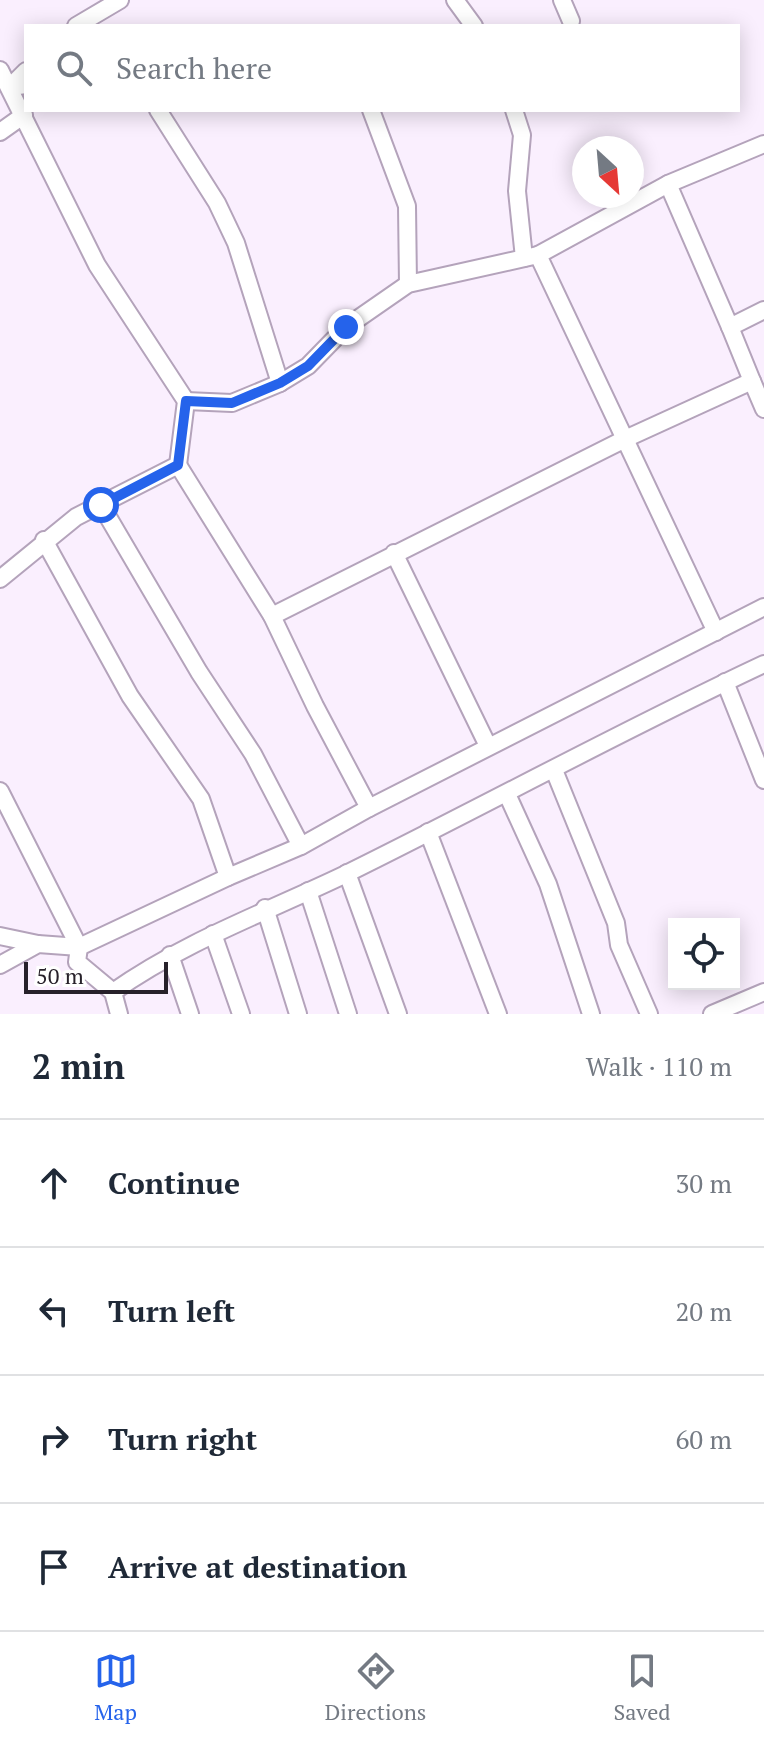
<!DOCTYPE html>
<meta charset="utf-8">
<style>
body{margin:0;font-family:"PT Serif",serif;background:#f2f2f3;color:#1f2937}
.controls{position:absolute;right:24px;bottom:24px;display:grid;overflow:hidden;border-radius:0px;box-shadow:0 4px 20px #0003}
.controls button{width:72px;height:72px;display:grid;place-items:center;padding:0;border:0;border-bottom:2px solid #e0e1e3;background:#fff;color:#1f2937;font:40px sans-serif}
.compass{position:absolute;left:572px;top:136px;width:72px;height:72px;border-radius:50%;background:#fff;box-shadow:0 4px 20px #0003;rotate:154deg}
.scale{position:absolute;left:24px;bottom:20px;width:144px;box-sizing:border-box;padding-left:8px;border:4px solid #27212a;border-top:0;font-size:22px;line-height:28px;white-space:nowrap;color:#27212a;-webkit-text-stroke:6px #fff;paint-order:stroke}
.stop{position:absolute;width:24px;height:24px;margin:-18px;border:6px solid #2563eb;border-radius:50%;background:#fff}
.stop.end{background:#2563eb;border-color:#fff;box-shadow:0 2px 8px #0008}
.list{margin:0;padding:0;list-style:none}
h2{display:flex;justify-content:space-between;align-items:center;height:104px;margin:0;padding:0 32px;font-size:34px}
h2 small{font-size:26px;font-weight:400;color:#747a83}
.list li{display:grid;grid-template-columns:52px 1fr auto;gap:24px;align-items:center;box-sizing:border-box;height:128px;padding:0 32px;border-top:2px solid #e0e1e3}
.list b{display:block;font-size:30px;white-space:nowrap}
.list em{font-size:26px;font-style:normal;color:#747a83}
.icon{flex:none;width:44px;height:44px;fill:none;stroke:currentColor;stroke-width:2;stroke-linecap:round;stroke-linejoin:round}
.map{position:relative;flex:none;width:764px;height:1014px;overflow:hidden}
.search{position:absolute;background:#fff;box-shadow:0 4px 20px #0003;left:24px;right:24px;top:24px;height:88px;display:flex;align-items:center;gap:20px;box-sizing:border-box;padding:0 28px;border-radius:0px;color:#747a83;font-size:30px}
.sheet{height:616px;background:#fff}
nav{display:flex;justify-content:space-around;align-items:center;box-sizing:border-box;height:112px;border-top:2px solid #e0e1e3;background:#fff;font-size:22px;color:#747a83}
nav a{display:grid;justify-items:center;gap:4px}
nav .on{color:#2563eb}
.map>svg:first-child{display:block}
</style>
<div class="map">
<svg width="764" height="1014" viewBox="0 0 764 1014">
<rect width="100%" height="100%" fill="#faeffe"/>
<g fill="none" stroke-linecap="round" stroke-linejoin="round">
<defs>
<g id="minor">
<path d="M455 0 474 26"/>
<path d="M562 0 571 21"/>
<path d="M76 26 120 0"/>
<path d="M0 70 97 265 186 401 178 465 76 517 0 579"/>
<path d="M26 71 10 87 26 85"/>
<path d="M158 110 217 203 236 243 280 383"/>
<path d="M371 110 407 206 408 284"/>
<path d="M514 110 522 135 517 191 524 258"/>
<path d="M0 132 24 115"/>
<path d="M668 184 730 327"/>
<path d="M752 381 730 327 764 310"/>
<path d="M186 401 232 403 280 383 308 366 346 327 408 284 538 255"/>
<path d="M101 505 199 672 253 754 301 846"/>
<path d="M44 540 130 696 201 799 228 877"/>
<path d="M394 553 488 746"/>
<path d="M272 616 625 439 752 381 764 409"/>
<path d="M716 632 538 255 668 184 764 144"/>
<path d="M725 682 764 780"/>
<path d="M554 770 616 923 619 945 649 1014"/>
<path d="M0 791 79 947 77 962 113 992 119 1014"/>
<path d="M507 794 548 884 591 1014"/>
<path d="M369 808 764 607"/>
<path d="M428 832 498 1014"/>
<path d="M347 873 398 1014"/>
<path d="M308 891 348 1014"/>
<path d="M265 908 298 1014"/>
<path d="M213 934 241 1014"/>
<path d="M0 936 38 944"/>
<path d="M170 955 190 1014"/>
<path d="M0 965 38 944 79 947 228 877 301 846 369 808 315 706 272 616 178 465"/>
<path d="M113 992C185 941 267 912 346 874 486 805 623 730 764 664"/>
<path d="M712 1014 764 992"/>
</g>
</defs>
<!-- minor casing -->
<use href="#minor" stroke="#b4a3bb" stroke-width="20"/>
<!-- minor -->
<use href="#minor" stroke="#fff" stroke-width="16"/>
</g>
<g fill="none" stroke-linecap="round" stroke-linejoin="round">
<!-- route -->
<path stroke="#2563eb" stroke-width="10" d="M101 505 178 465 186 401 232 403 280 383 308 366 346 327"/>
</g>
</svg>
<div class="controls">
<button><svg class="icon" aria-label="locate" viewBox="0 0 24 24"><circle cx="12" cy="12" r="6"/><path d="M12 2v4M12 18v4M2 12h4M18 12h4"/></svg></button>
</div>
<svg class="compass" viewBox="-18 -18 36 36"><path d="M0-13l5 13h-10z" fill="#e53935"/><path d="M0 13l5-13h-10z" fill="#747a83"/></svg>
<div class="scale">50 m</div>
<div class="stop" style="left:101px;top:505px"></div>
<div class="stop end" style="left:346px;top:327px"></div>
<div class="search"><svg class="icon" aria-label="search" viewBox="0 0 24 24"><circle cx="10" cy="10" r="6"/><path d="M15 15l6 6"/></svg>Search here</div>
</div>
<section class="sheet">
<h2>2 min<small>Walk · 110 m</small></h2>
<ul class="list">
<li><svg class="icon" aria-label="ahead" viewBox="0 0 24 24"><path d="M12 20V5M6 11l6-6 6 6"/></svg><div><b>Continue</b></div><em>30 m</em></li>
<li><svg class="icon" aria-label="left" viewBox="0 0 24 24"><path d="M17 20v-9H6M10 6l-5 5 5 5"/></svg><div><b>Turn left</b></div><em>20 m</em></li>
<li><svg class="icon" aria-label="right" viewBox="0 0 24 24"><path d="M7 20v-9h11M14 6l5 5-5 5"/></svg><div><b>Turn right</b></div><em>60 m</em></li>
<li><svg class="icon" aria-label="arrive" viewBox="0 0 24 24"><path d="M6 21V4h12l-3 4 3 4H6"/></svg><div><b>Arrive at destination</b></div></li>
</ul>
</section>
<nav>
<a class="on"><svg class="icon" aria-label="map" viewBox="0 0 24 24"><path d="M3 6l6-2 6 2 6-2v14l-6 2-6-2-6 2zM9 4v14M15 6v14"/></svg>Map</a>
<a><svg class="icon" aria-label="directions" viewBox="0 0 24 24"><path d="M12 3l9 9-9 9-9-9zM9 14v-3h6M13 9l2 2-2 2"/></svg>Directions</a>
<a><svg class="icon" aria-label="saved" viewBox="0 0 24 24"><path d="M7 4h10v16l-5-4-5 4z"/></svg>Saved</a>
</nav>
